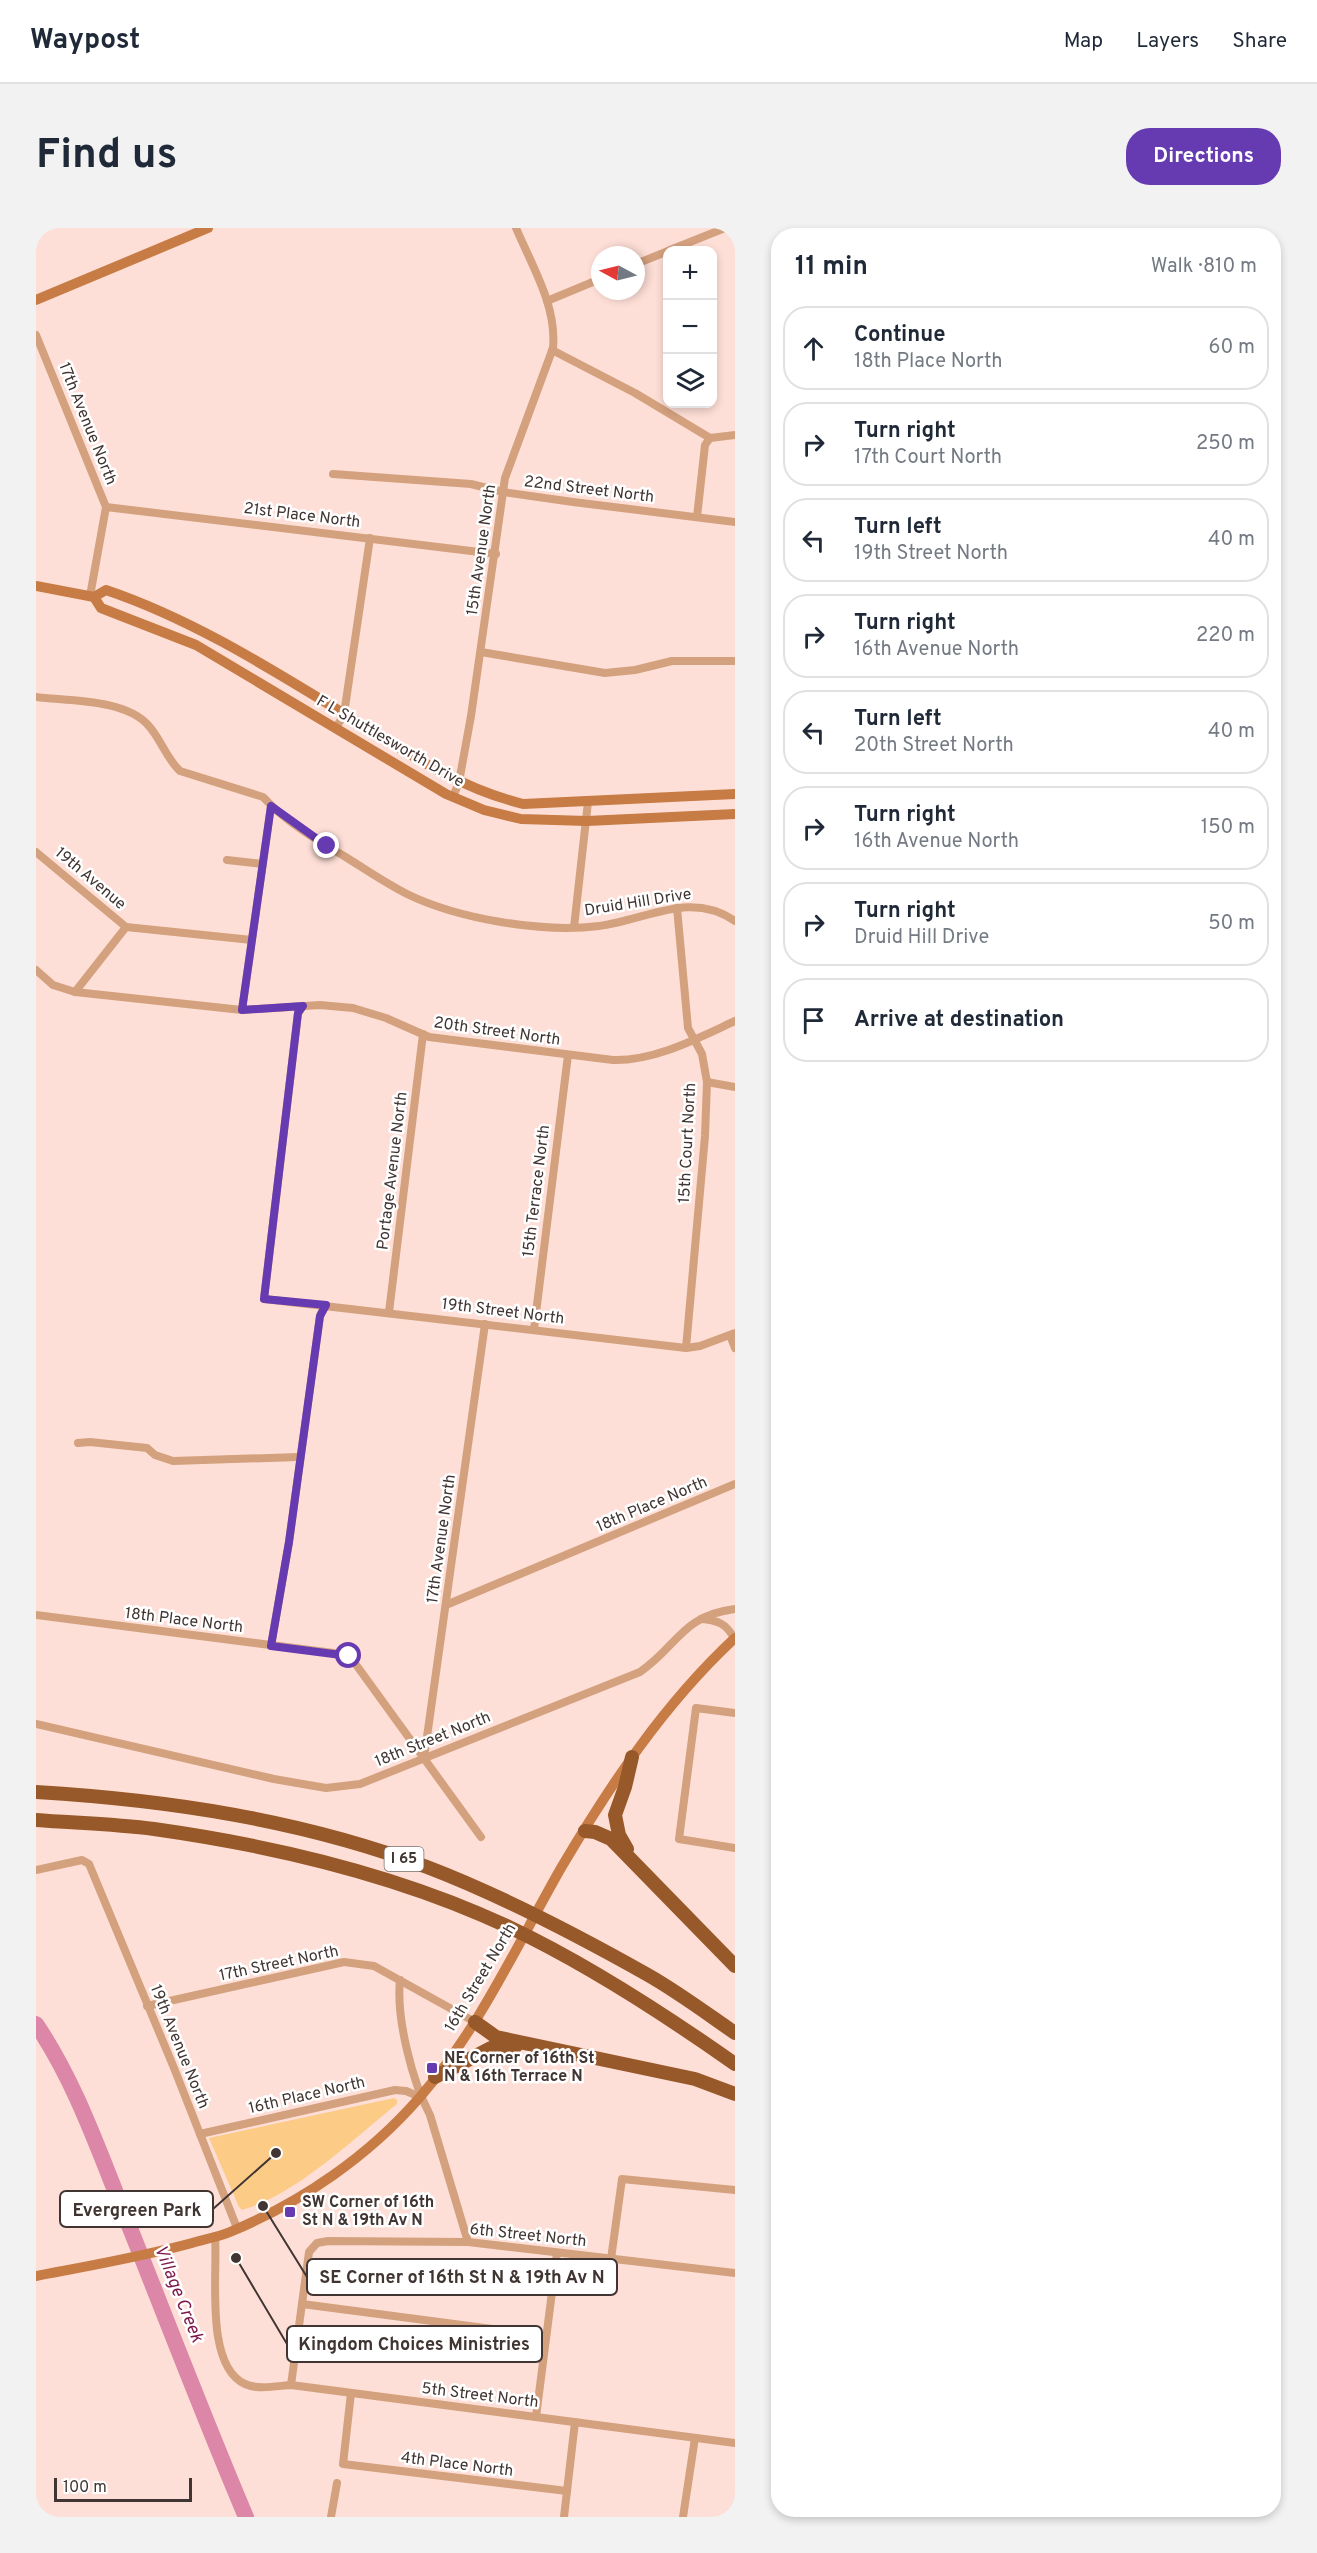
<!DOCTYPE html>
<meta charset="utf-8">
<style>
body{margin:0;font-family:Overpass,sans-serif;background:#f2f2f3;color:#1f2937}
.controls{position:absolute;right:18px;top:18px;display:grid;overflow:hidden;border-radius:12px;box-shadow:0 3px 9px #0003}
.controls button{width:54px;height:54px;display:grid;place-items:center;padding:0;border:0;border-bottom:2px solid #e0e1e3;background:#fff;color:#1f2937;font:30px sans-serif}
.compass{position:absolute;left:555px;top:18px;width:54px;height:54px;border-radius:50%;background:#fff;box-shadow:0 3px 9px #0003;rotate:277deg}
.scale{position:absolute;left:18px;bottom:15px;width:138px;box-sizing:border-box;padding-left:6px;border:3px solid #403532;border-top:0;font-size:16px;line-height:21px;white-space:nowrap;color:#403532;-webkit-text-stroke:4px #fff;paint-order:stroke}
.stop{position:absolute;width:18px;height:18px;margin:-14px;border:4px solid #663ab1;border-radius:50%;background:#fff}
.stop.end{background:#663ab1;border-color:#fff;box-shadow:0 2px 6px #0008}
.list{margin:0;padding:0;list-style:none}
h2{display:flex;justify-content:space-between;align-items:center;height:78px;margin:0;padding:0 24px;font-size:26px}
h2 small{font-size:20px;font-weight:400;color:#747a83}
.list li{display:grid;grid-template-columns:39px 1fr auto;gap:18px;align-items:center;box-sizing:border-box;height:84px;margin:0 12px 12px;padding:0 12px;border:2px solid #e0e1e3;border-radius:24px}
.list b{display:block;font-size:22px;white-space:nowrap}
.list p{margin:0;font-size:20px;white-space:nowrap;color:#747a83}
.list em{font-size:20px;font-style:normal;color:#747a83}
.icon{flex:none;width:33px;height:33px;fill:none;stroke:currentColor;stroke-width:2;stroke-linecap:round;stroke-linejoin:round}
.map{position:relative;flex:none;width:699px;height:2289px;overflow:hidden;border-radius:24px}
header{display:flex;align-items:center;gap:36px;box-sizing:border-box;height:84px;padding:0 30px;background:#fff;border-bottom:2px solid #e0e1e3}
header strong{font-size:28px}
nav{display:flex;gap:33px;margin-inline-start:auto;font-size:21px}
.intro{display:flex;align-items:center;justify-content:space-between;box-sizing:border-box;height:144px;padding:0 36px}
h1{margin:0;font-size:42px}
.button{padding:15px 27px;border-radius:24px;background:#663ab1;color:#fff;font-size:21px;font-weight:700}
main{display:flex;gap:36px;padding:0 36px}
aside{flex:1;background:#fff;border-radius:24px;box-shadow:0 3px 9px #0003}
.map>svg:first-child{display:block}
</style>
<header>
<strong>Waypost</strong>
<nav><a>Map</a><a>Layers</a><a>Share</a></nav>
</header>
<div class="intro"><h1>Find us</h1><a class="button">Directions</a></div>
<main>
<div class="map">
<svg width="699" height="2289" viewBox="0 0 699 2289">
<rect width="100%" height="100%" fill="#fedfd7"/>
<!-- green -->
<path fill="#fccb86" d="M358 1870 361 1872V1876C317 1911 260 1967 206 1982L203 1979 173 1910Z"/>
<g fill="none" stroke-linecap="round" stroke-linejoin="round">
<!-- river -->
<path stroke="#dc87a8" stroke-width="16" d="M0 1796C40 1855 63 1924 90 1990 130 2090 168 2190 210 2289"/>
<!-- street -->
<g stroke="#d4a17e" stroke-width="8">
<path d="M634 22 689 0"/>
<path d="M600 36 632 23"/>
<path d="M511 73 564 51"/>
<path d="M0 107 70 279 54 368"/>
<path d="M516 122 599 165 674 210 699 207"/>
<path d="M297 246 435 256 467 264 537 274 699 294"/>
<path d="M70 279 460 326"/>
<path d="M661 289 669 217 674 210"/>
<path d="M445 424 569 445 599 442 636 433H699"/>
<path d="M0 469C33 473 89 471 112 497 125 511 130 530 144 543L227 569C249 593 280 612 308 628 329 641 349 655 371 666 422 691 506 705 563 698 611 692 654 662 699 693"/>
<path d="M300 500 308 486 334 310"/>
<path d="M417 569 423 554 435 488 469 250 517 120C521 78 496 38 480 0"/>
<path d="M0 624 90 699"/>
<path d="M191 632 227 636"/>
<path d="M641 680 652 800 666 826 671 854 669 908 650 1120"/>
<path d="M538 699 552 574"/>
<path d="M0 742 17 757 39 764 206 782 284 777 317 780 350 790 393 809 577 832C619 833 662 810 699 793"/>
<path d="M39 764 90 699 216 712"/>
<path d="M267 778 262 785 228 1071 650 1120 664 1118 699 1105"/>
<path d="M206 782 235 578"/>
<path d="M671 854 699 859"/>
<path d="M353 1084 387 806"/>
<path d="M498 1101 532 827"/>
<path d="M694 1107 699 1120"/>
<path d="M42 1215 54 1214 111 1220 119 1227 137 1233 263 1229"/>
<path d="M410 1377 699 1256"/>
<path d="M0 1387 313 1427 445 1609"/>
<path d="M665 1391C682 1392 691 1396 699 1412"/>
<path d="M235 1418 253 1314 284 1088 289 1077"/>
<path d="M699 1485 660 1480 643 1611 699 1620"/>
<path d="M0 1496 238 1551 290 1560 324 1556 604 1444C643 1417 645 1388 699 1381"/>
<path d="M388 1530 449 1096"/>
<path d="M0 1642 46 1632 53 1636 138 1840 201 2000"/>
<path d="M364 1752C360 1790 376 1853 394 1887L432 2014"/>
<path d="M111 1778 308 1734 338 1738 439 1794"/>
<path d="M164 1906 359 1862 370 1863 384 1869"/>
<path d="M179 2008C182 2044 168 2137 209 2156 222 2162 241 2158 255 2157L699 2215"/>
<path d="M575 2031 586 1951 699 1962"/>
<path d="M266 2076 510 2108"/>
<path d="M255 2157 273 2024 281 2015 292 2013 432 2014 699 2045"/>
<path d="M315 2165 307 2236 531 2263"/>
<path d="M500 2189 521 2025"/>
<path d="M295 2289 301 2255"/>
<path d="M528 2289 539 2194"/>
<path d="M647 2289 659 2210"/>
</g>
<!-- secondary -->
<g stroke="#c77c46" stroke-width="10">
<path d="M0 72 172 0"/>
<path d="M0 358 58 369 70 362C156 391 235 441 312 488 370 524 420 559 487 576L699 566"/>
<path d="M58 369 65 380 160 417 410 566 448 582 485 591 551 593 699 586"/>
<path d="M0 2048C52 2038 105 2029 156 2015 169 2011 182 2009 194 2004 266 1974 333 1928 384 1869 443 1801 481 1717 525 1640 574 1557 628 1476 699 1410"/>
</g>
<!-- highway -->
<g stroke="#98592a" stroke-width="14">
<path d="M0 1564C133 1572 266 1592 391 1639 467 1668 541 1707 612 1747 642 1764 670 1785 699 1805"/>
<path d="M0 1592C39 1595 79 1596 118 1601 239 1618 363 1647 475 1700 553 1737 628 1786 699 1836"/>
<path d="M549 1603 559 1604 575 1611 699 1738"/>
<path d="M591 1621 583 1607 579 1587 589 1559 596 1529"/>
<path d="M439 1794 460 1809 659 1851 699 1866"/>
<path d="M399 1849 455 1820 480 1818"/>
</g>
</g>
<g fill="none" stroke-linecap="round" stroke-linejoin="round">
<!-- route -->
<path stroke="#663ab1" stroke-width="8" d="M291 618 235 578 206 782 267 778 262 785 228 1071 290 1077 284 1088 253 1314 235 1418 313 1428"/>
</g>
<!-- markers -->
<g fill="#663ab1" stroke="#fff" stroke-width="2">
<rect x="390" y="1834" width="12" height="12" rx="3"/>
<rect x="248" y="1978" width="12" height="12" rx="3"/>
</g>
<g text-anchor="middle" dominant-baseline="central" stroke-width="5" stroke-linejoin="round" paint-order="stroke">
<!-- shield labels -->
<rect fill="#fff" stroke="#797270" stroke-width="1.5" x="348.5" y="1619" width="39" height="24" rx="4.5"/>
<g font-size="15" font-weight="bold" fill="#403532">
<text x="368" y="1631">I 65</text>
</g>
<!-- street labels -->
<g font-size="16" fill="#403532" stroke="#fff">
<text transform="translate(51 196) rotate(68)">17th Avenue North</text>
<text transform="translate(553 262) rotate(7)">22nd Street North</text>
<text transform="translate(266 288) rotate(7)">21st Place North</text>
<text transform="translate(446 322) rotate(-82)">15th Avenue North</text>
<text transform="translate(354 514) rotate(30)">F L Shuttlesworth Drive</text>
<text transform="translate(54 651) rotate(40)">19th Avenue</text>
<text transform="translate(602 675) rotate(-9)">Druid Hill Drive</text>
<text transform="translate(461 804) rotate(8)">20th Street North</text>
<text transform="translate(652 915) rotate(-87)">15th Court North</text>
<text transform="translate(357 943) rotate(-83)">Portage Avenue North</text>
<text transform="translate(501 963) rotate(-83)">15th Terrace North</text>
<text transform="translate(467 1084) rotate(7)">19th Street North</text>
<text transform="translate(616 1277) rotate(-23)">18th Place North</text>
<text transform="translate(406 1311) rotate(-82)">17th Avenue North</text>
<text transform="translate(148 1393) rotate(7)">18th Place North</text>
<text transform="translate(397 1512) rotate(-22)">18th Street North</text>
<text transform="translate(243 1736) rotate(-12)">17th Street North</text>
<text transform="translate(445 1750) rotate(-59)">16th Street North</text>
<text transform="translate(143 1819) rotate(68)">19th Avenue North</text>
<text transform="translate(271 1868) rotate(-13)">16th Place North</text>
<text transform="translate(492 2008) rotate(6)">6th Street North</text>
<text transform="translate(444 2168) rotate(7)">5th Street North</text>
<text transform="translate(421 2237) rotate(7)">4th Place North</text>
</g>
<!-- poi labels -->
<g font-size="16" font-weight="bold" fill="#403532" stroke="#fff" text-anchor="start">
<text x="408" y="1831">NE Corner of 16th St<tspan x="408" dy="18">N &amp; 16th Terrace N</tspan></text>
<text x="266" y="1975">SW Corner of 16th<tspan x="266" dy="18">St N &amp; 19th Av N</tspan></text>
</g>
<!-- water labels -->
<g font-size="18" font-style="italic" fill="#7d184a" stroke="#fff">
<text transform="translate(142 2066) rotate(68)">Village Creek</text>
</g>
</g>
<!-- callouts -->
<path fill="none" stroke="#403532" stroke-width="2" d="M240 1925L177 1981M227 1978L271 2049M200 2030L251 2116"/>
<g fill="#403532" stroke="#fff" stroke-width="2">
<circle cx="240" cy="1925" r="6"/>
<circle cx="227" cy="1978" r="6"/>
<circle cx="200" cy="2030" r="6"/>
</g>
<g fill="#fff" stroke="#403532" stroke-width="2">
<rect x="24" y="1963" width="153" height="36" rx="6"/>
<rect x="271" y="2031" width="310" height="36" rx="6"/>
<rect x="251" y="2098" width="255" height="36" rx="6"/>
</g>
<g font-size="18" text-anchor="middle" font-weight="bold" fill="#403532">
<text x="101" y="1988">Evergreen Park</text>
<text x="426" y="2055">SE Corner of 16th St N &amp; 19th Av N</text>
<text x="378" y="2122">Kingdom Choices Ministries</text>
</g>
</svg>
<div class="controls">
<button>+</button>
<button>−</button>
<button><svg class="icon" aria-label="layers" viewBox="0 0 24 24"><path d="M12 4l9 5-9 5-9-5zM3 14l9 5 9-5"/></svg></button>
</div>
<svg class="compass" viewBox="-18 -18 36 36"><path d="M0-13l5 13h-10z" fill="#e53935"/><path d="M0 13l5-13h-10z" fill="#747a83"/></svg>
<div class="scale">100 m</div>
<div class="stop" style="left:313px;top:1428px"></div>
<div class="stop end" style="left:291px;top:618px"></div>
</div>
<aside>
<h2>11 min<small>Walk · 810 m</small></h2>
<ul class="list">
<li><svg class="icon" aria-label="ahead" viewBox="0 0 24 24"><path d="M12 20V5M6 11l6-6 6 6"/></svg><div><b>Continue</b><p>18th Place North</p></div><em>60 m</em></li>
<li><svg class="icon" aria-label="right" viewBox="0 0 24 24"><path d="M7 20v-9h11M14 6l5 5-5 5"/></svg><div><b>Turn right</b><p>17th Court North</p></div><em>250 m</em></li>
<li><svg class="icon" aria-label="left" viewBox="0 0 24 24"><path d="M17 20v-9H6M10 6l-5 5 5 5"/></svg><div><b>Turn left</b><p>19th Street North</p></div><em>40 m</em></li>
<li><svg class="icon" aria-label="right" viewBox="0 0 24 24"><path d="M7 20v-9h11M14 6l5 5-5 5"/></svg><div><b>Turn right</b><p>16th Avenue North</p></div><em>220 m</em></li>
<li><svg class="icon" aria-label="left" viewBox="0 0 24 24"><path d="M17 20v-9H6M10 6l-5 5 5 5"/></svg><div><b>Turn left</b><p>20th Street North</p></div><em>40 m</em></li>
<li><svg class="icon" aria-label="right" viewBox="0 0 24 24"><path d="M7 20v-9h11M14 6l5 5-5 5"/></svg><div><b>Turn right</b><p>16th Avenue North</p></div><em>150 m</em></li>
<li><svg class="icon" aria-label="right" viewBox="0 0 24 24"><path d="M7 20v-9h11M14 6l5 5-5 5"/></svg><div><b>Turn right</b><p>Druid Hill Drive</p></div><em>50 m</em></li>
<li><svg class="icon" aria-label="arrive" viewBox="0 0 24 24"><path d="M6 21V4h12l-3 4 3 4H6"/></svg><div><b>Arrive at destination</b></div></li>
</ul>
</aside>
</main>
